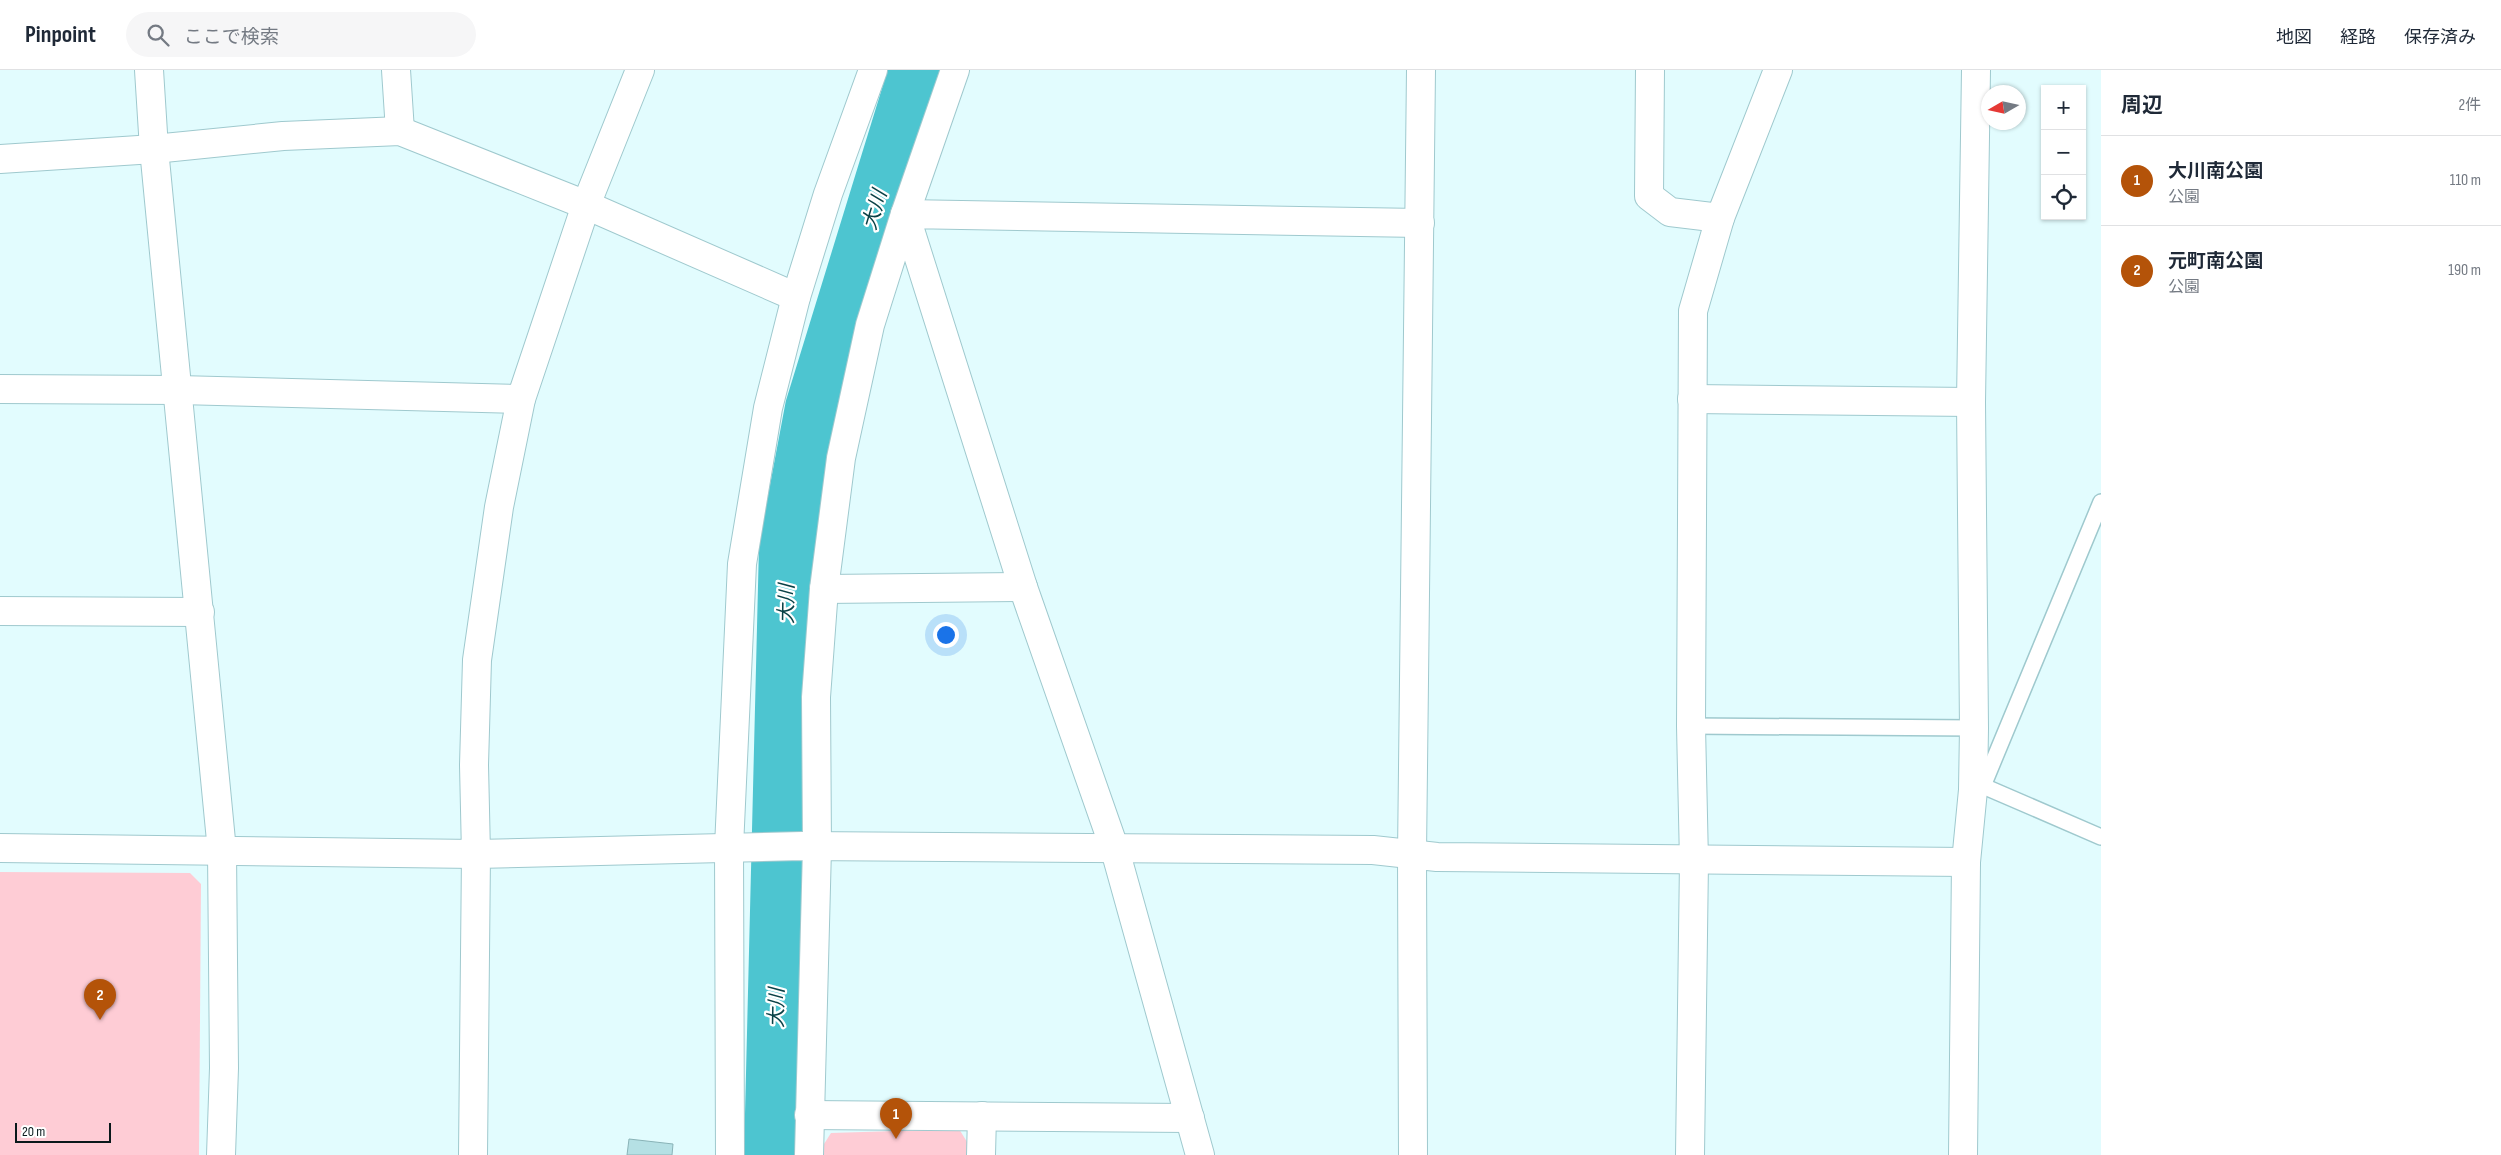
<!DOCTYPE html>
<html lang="ja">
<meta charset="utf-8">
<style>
body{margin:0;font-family:"Sofia Sans Condensed","Noto Sans JP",sans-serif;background:#f6f6f7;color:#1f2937}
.controls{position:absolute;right:15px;top:15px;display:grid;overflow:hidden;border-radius:0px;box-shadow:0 1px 4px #0004}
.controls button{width:45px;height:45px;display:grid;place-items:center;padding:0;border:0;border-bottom:1px solid #e0e1e3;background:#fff;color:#1f2937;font:25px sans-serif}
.compass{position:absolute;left:1981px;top:15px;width:45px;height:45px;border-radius:50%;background:#fff;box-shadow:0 1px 4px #0004;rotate:261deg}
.scale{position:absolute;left:15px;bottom:12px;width:96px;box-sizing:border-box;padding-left:5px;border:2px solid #09191b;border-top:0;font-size:14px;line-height:18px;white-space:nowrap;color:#09191b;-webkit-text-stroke:4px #fff;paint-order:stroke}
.you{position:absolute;left:945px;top:564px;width:18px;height:18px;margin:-12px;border:4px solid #fff;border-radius:50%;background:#1a73e8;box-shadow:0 0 0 8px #1a73e833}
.badge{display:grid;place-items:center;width:32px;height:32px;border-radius:50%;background:#b45309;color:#fff;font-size:16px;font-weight:700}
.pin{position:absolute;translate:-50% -41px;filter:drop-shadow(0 1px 2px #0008)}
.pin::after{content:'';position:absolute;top:26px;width:18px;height:15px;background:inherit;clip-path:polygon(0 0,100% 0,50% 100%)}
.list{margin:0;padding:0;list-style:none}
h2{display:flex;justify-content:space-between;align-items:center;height:65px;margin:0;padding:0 20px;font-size:21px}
h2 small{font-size:16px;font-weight:400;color:#747a83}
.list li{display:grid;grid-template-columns:32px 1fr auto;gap:15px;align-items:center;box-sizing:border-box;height:90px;padding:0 20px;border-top:1px solid #e0e1e3}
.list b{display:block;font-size:19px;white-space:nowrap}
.list p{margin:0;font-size:16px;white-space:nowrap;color:#747a83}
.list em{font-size:16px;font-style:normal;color:#747a83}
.icon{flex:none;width:28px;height:28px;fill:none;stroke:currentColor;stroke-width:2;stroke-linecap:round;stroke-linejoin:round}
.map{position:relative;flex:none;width:2101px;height:1085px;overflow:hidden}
header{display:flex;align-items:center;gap:30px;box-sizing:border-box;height:70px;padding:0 25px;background:#fff;border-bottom:1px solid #e0e1e3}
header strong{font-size:24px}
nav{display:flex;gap:28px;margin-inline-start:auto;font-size:18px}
.search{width:350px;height:45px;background:#f6f6f7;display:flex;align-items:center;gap:12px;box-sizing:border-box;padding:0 18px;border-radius:28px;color:#747a83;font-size:19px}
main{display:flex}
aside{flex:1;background:#fff}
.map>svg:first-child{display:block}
</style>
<header>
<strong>Pinpoint</strong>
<div class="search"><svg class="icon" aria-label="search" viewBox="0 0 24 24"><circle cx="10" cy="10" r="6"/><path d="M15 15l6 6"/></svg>ここで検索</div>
<nav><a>地図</a><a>経路</a><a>保存済み</a></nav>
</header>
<main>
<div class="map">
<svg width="2101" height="1085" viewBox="0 0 2101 1085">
<rect width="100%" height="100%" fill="#e2fcfe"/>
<!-- green -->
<g fill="#feccd5">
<path d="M0 802 190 803 201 814 199 1085H0Z"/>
<path d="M959 1059 969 1075 968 1085H824V1074L831 1063Z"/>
</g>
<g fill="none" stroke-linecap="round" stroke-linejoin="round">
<!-- river -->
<path stroke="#4dc5d0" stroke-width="58" d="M773 1085 788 476 814 338 918 0"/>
</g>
<!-- building -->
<path fill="#b5e0e4" stroke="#89b3b7" d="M629 1069 673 1074 672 1085H627Z"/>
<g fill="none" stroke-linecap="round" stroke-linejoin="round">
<defs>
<g id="lane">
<path d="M1691 656 1974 658"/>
<path d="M1983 716 2101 767"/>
<path d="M1974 720 1983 716 2101 432"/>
</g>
<g id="street">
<path d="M149 0 154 79 222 781"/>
<path d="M396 0 400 61"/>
<path d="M1650 0 1649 126 1670 142 1720 148"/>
<path d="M0 89 154 79 283 66 400 61 586 135 796 227"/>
<path d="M0 319 179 320 521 329"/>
<path d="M1692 329 1971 332"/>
<path d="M824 519 1023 517"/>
<path d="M0 541 200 542"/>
<path d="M809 1045 1190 1048"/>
<path d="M473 1085 476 784 802 776 1373 780 1437 787 1966 792"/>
<path d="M730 1085 729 777 742 494 768 338 796 227 828 124 873 0"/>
<path d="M809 1085 817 778 816 627 824 519 841 388 870 255 905 144 955 0"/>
<path d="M981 1085 982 1046"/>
<path d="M1200 1085 1115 780 1023 517 905 144 1420 153"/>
<path d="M1413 1085 1412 785 1421 0"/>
<path d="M1690 1085 1694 791 1691 656 1693 241 1720 148 1778 0"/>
<path d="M1963 1085 1966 792 1973 720 1974 658 1971 332 1976 0"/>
</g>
<g id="secondary">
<path d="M0 778 476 784 474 695 477 590 499 437 521 329 586 135 640 0"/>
<path d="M221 1085 224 998 222 781"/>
</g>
</defs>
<!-- lane casing -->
<use href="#lane" stroke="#9fc9ce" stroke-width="18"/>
<!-- street casing -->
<use href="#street" stroke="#9fc9ce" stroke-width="30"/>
<!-- secondary casing -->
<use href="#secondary" stroke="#9fc9ce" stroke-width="30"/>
<!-- lane -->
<use href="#lane" stroke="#fff" stroke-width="15"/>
<!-- street -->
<use href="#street" stroke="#fff" stroke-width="28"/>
<!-- secondary -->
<use href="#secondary" stroke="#fff" stroke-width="28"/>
</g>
<g text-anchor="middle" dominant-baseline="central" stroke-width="4.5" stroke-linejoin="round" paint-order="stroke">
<!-- water labels -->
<g font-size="20" font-style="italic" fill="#094146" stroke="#fff">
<text transform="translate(875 140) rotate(-73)">大川</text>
<text transform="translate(787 534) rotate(-89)">大川</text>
<text transform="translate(777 938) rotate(-89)">大川</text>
</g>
</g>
</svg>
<div class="controls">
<button>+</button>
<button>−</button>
<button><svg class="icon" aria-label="locate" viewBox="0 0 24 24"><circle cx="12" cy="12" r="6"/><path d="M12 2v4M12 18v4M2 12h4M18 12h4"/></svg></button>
</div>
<svg class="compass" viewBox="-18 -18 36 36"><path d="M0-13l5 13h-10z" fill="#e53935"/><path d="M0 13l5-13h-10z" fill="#747a83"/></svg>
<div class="scale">20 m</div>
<div class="you"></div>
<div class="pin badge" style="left:896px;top:1069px">1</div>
<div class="pin badge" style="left:100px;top:950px">2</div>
</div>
<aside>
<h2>周辺<small>2件</small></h2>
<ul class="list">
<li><span class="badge">1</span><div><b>大川南公園</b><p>公園</p></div><em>110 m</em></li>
<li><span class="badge">2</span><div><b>元町南公園</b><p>公園</p></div><em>190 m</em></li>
</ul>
</aside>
</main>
